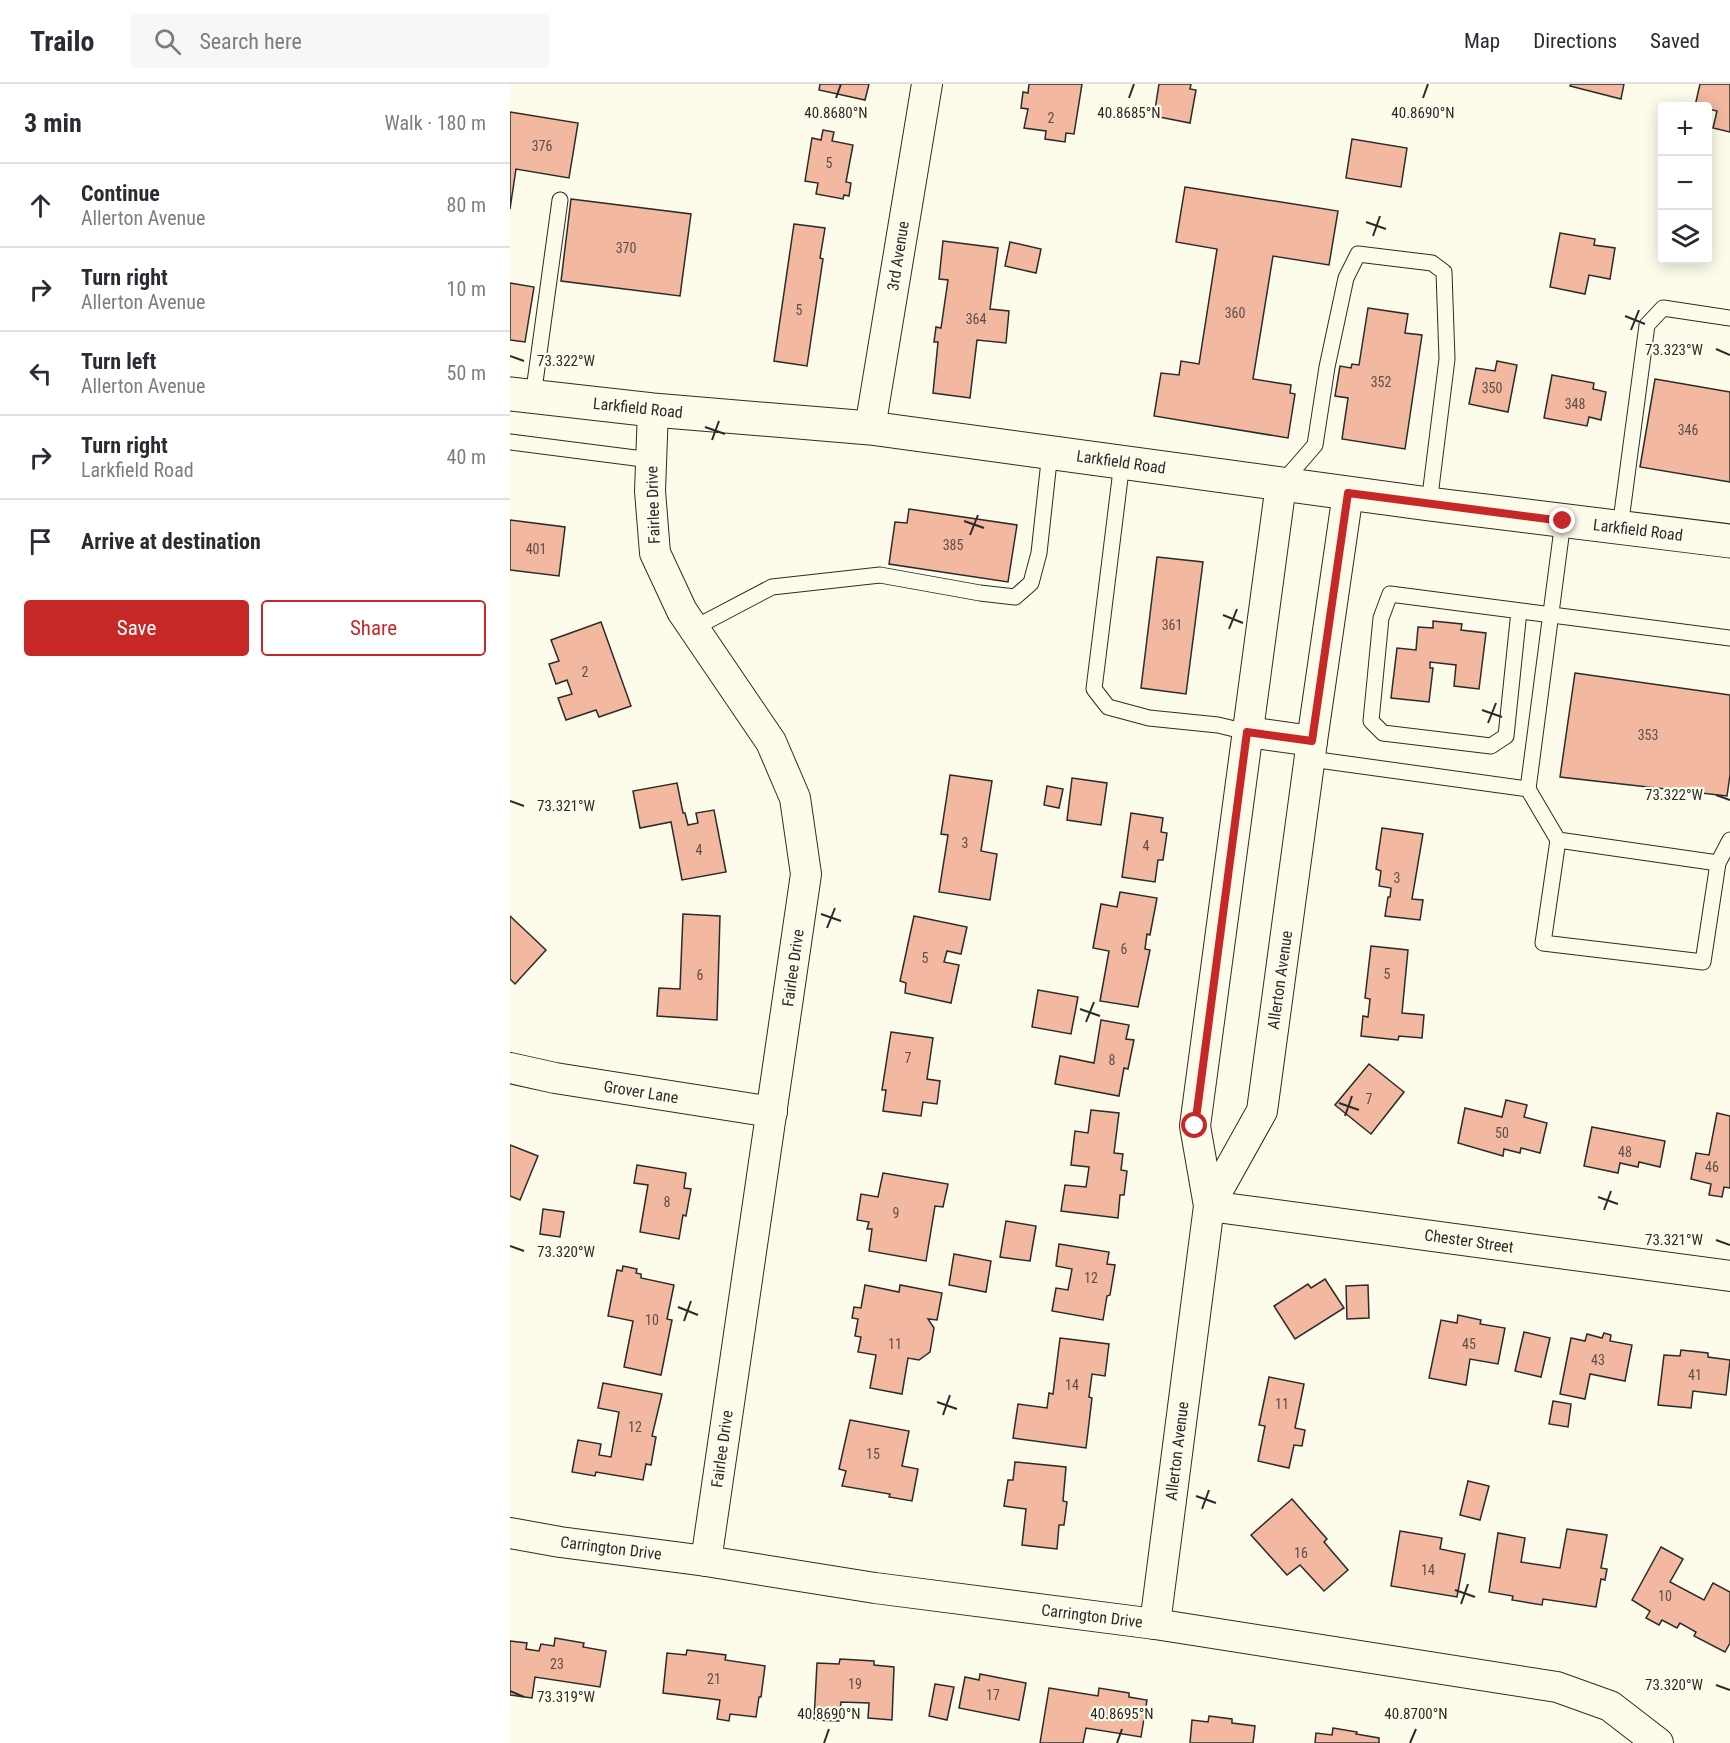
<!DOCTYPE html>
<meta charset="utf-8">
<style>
body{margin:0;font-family:"Roboto Condensed",sans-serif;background:#f7f7f7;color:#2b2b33}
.controls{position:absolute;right:18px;top:18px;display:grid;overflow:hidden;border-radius:6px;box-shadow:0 3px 15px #0003}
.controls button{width:54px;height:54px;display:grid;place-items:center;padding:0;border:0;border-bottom:2px solid #e1e1e2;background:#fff;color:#2b2b33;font:30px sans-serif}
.stop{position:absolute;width:18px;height:18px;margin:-14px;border:4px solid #c62828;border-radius:50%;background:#fff}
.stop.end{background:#c62828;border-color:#fff;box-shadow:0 2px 6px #0008}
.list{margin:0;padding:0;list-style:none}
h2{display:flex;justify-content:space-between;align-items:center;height:78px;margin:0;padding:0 24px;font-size:26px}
h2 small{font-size:20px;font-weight:400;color:#7c7c81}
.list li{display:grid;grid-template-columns:39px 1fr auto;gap:18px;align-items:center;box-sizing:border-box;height:84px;padding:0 24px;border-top:2px solid #e1e1e2}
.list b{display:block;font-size:22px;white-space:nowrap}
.list p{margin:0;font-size:20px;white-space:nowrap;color:#7c7c81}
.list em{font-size:20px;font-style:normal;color:#7c7c81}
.actions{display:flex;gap:12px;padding:18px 24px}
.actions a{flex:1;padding:14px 0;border:2px solid #c62828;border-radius:6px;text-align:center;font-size:21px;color:#c62828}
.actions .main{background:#c62828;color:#fff}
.icon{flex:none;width:33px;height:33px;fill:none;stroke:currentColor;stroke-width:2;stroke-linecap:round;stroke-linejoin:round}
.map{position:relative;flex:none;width:1220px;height:1659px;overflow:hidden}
header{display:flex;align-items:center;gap:36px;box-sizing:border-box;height:84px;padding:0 30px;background:#fff;border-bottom:2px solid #e1e1e2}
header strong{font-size:28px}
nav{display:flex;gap:33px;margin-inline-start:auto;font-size:21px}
.search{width:420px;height:54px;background:#f7f7f7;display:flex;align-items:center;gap:15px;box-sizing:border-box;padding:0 21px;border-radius:6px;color:#7c7c81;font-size:22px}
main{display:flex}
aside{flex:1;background:#fff}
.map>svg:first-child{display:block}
</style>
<header>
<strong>Trailo</strong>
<div class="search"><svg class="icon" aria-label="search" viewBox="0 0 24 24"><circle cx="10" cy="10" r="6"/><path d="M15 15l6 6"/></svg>Search here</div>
<nav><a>Map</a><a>Directions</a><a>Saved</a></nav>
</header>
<main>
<aside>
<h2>3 min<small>Walk · 180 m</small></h2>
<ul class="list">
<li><svg class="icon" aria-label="ahead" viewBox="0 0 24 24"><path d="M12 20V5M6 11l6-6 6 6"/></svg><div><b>Continue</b><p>Allerton Avenue</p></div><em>80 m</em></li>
<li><svg class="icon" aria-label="right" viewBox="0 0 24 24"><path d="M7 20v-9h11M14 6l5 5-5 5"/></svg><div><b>Turn right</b><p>Allerton Avenue</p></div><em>10 m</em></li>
<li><svg class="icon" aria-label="left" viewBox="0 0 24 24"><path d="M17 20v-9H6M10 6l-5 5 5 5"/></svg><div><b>Turn left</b><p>Allerton Avenue</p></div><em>50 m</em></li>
<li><svg class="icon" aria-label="right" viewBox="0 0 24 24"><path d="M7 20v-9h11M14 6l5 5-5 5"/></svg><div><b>Turn right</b><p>Larkfield Road</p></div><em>40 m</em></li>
<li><svg class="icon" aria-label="arrive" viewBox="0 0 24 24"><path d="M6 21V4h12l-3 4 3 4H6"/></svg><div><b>Arrive at destination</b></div></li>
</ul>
<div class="actions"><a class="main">Save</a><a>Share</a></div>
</aside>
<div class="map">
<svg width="1220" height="1659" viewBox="0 0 1220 1659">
<rect width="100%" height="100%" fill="#fdfbea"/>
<!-- building -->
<g fill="#f2b8a0" stroke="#2b2b2b" stroke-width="1.5">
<path d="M310 0H359L355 16 309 6Z"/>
<path d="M519 0H572L564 50 556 49 555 58 535 55 536 47 514 44 518 25 511 24 513 8 518 9Z"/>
<path d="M649 0H681L680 5 686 6 680 39 644 32Z"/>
<path d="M1061 0H1114L1111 15 1060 2Z"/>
<path d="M1190 0H1220V48L1203 44 1207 27 1198 25V22H1185Z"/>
<path d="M0 28 68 39 59 94 6 85 0 125Z"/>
<path d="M313 46 324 48 322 57 343 61 336 98 341 99 339 112 334 111 333 115 306 110 308 99 295 97 302 54 311 56Z"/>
<path d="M842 55 897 64 891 103 836 94Z"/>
<path d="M675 103 828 127 819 181 763 172 743 295 781 301 780 309 785 310 778 354 644 332 651 289 669 291 671 277 689 280 707 165 666 158Z"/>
<path d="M61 115 181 130 170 212 51 197Z"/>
<path d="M284 140 315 144 310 174 313 175 297 282 264 277Z"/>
<path d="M1050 149 1085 155 1084 161 1105 164 1100 195 1079 191 1075 210 1040 203Z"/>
<path d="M433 157 488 164 480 225 499 227 496 259 467 256 460 314 423 309 428 258H424L426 243 431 244 438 196 429 195Z"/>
<path d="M500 158 531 165 526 189 495 182Z"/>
<path d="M0 199 24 203 15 258 0 256Z"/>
<path d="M858 224 898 230 895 249 912 251 895 365 832 355 838 314 825 312 830 282 841 284 842 280 849 281Z"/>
<path d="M987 277 1007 281 998 328 959 320 966 284 985 287Z"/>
<path d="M1042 291 1084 299 1083 305 1096 308 1091 336 1079 333 1077 342 1034 334Z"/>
<path d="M1145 295 1220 308V398L1130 383Z"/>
<path d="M399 425 507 441 498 498 379 480 385 438 397 439Z"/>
<path d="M0 436 55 443 49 492 0 486Z"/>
<path d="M647 473 693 478 676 610 631 604Z"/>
<path d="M923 537 952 540 951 546 976 549 969 605 944 602 946 581 920 578V584H923L919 618 881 614 887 564 906 566 908 543 923 544Z"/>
<path d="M91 538 121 622 89 633 86 626 56 636 48 614 62 610 57 596 46 600 39 580 49 577 41 556Z"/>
<path d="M1065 589 1220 611V691L1217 712 1050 693Z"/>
<path d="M440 691 482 697 471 767 487 770 480 816 429 808 438 751 431 750Z"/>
<path d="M562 694 597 699 591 741 557 736Z"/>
<path d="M167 699 173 729H175L178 741 188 739 186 729 204 726 216 788 172 796 161 738 130 744 123 707Z"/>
<path d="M537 702 553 705 549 724 534 721Z"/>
<path d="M621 729 653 734 651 748 657 749 653 776H648L645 798 612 793Z"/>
<path d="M872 744 913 750 902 815 913 816 910 836 875 832 878 813H880L881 804 869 802 871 787 866 785Z"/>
<path d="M610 808 647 814 640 851 637 850 635 865 640 866 628 923 590 917 599 867 583 864 591 820 607 823Z"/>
<path d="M173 830 210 832 207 936 147 932 149 904 170 905Z"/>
<path d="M0 832 36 866 5 900 0 895Z"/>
<path d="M404 832 457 843 451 870 437 867 434 878 449 881 441 919 395 909 396 899 390 897Z"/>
<path d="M861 862 898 866 892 929 914 931 912 954 889 952 888 956 851 952 853 932 858 933 860 915 855 914Z"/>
<path d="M528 906 568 913 561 950 522 943Z"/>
<path d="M591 936 619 941 616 955 624 956 618 985 614 984 609 1012 545 1000 550 972 584 979Z"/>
<path d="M381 948 423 954 417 995 430 997 427 1020 413 1018 411 1032 373 1027 376 1006H372Z"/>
<path d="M859 980 894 1008 861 1050 825 1021Z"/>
<path d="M996 1016 1017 1021 1014 1033 1037 1039 1030 1069 1011 1064 1010 1069 994 1065 993 1072 948 1059 955 1024 992 1033Z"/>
<path d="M581 1026 609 1029 604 1069 613 1070 611 1086 617 1087 614 1111H610L608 1134 551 1127 555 1101 576 1103 579 1083 561 1081 565 1047 578 1049Z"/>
<path d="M1207 1029 1220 1032V1104L1214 1103 1212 1113 1199 1111 1201 1100 1181 1095 1186 1069 1199 1071Z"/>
<path d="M1082 1043 1155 1057 1150 1083 1129 1078 1128 1083 1110 1079 1108 1089 1074 1082Z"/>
<path d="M0 1061 28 1072 10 1116 0 1112Z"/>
<path d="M127 1081 176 1089 174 1104 181 1105 176 1132 173 1131 169 1155 130 1148 138 1101 124 1099Z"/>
<path d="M373 1089 438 1100 433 1123 425 1122 416 1177 359 1167 362 1145H357L359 1138 347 1136 351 1110 368 1113Z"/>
<path d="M33 1125 54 1128 50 1153 30 1150Z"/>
<path d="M496 1137 526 1142 520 1177 490 1173Z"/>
<path d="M549 1160 599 1168 597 1180 605 1181 600 1211 597 1212 593 1236 542 1227 546 1204 558 1206 562 1185 546 1182Z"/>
<path d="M444 1170 481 1177 476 1208 439 1201Z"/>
<path d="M113 1182 127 1185 126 1189 131 1190V1194L164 1201 157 1235 162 1236 151 1291 114 1283 123 1237 98 1232 107 1186 112 1187Z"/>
<path d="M815 1195 834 1224 785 1255 764 1222 798 1200 801 1204Z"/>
<path d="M355 1201 389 1208 390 1201 432 1209 427 1236 418 1235 424 1244 420 1268 409 1276 398 1274 392 1310 360 1304 366 1271 348 1268 351 1253 345 1252 348 1235 342 1234 344 1223 351 1224Z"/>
<path d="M858 1201 859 1234 837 1235 836 1202Z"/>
<path d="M948 1231 971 1236 970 1240 995 1244 988 1280 960 1275 956 1301 919 1294 931 1236 947 1239Z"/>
<path d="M1014 1248 1040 1254 1031 1293 1005 1287Z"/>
<path d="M1094 1249 1101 1251 1100 1257 1122 1261 1115 1297 1080 1290 1075 1315 1050 1310 1061 1254 1075 1257 1077 1250 1092 1254Z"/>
<path d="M550 1254 599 1260 595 1292 582 1290 579 1313 582 1314 576 1364 503 1354 508 1320 537 1324 539 1309 543 1310Z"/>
<path d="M1171 1266 1198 1269V1273L1220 1276 1216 1311 1183 1307 1181 1324 1148 1321 1154 1271 1170 1272Z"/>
<path d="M759 1293 794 1300 785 1344 795 1346 792 1362 784 1361 779 1384 748 1377 755 1342 749 1341Z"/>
<path d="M93 1299 152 1310 142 1352 146 1353 141 1381 136 1380 133 1396 86 1388 85 1392 62 1388 68 1356 91 1360 89 1371 101 1373 109 1328 88 1324Z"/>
<path d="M1043 1317 1061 1320 1058 1343 1039 1340Z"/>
<path d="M340 1336 399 1347 392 1382 408 1385 402 1417 379 1413 380 1410 332 1402 336 1387 329 1385Z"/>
<path d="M505 1378 556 1383 553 1417 557 1418 554 1441H549L547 1465 512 1461 516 1425 494 1422 498 1396H503Z"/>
<path d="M958 1397 979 1402 970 1436 950 1431Z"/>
<path d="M782 1415 817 1455 814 1458 838 1486 814 1507 790 1481 777 1491 741 1451Z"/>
<path d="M1057 1445 1097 1451 1091 1484 1097 1485 1095 1496 1091 1495 1086 1523 1033 1515 1032 1521 1002 1516 1003 1512 979 1508 988 1449 1015 1454 1011 1478 1050 1484Z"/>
<path d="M890 1447 932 1454 930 1465 955 1470 947 1513 881 1502Z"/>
<path d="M1151 1463 1173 1475 1160 1498 1194 1516 1203 1499 1220 1508V1559L1215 1568 1184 1552 1186 1548 1170 1539 1167 1544 1152 1536 1149 1541 1136 1534 1140 1527 1122 1516Z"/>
<path d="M45 1554 74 1559 73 1563 96 1567 90 1603 25 1593 22 1614 0 1611V1557L17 1559 16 1565 29 1567 31 1560 44 1562Z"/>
<path d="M177 1566 216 1571 215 1576 255 1582 251 1613H249L246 1633 220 1630 219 1637 207 1635 210 1616 153 1609 157 1569 176 1571Z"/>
<path d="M330 1575 364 1577V1581L384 1583 382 1636 358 1634 359 1619 331 1618 329 1637 304 1636 307 1579 329 1580Z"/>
<path d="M470 1590 516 1599 509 1636 449 1624 455 1593 469 1596Z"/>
<path d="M425 1600 444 1603 437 1636 419 1632Z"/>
<path d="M539 1604 588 1612 589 1604 619 1609V1613L637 1616 631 1653 576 1644 573 1659H530Z"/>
<path d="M699 1632 722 1635V1639L745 1642 743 1659H680L682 1636 698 1638Z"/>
<path d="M823 1644 847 1648 846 1650 869 1654V1659H805L806 1649 822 1651Z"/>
</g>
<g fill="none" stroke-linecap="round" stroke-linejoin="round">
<defs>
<g id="lane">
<path d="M23 313 50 116"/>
<path d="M0 358 141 376"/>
<path d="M612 378 584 605 598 623 639 634 708 641 737 648"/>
<path d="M772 399 805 361 817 283 836 194 848 170 922 179 934 188 937 275 919 420"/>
<path d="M1053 437 1018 705 1048 756 1208 779"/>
<path d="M1110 444 1137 241 1153 224 1220 234"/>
<path d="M1009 527 996 652 981 662 873 649 861 637 871 534 880 510C994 525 1107 540 1220 554"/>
<path d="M184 544 262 503 370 491 470 509 505 513 521 499 529 469 540 368"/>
<path d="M801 675 1018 705"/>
<path d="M1048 756 1033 859 1193 878 1208 779 1220 756"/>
</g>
<g id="street">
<path d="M143 326 140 407 145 469 172 527 261 658 285 714 296 790 196 1477"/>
<path d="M360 344 417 0"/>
<path d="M737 648 802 657"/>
<path d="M0 984 45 994 262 1028"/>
<path d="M699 1122 752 1027 802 657 838 409"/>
<path d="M699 1122 1220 1192"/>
<path d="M0 1449 50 1458 196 1477 365 1504 645 1540 1047 1603 1100 1622 1148 1659"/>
<path d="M645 1540 699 1122 685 1042 771 400"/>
</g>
<path id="secondary" d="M0 310 143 326 360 344 919 420 1220 457"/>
</defs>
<!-- lane casing -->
<use href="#lane" stroke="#2b2b2b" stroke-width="17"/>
<!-- street casing -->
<use href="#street" stroke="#2b2b2b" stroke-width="32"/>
<!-- secondary casing -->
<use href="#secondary" stroke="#2b2b2b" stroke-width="35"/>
<!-- lane -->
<use href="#lane" stroke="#fdfbea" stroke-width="15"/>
<!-- street -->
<use href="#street" stroke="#fdfbea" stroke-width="30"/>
<!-- secondary -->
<use href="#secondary" stroke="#fdfbea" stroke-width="33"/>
</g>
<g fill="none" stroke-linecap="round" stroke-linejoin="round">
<!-- route -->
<path stroke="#c62828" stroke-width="8" d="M685 1042 737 648 802 657 838 409 1053 437"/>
</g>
<!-- ticks -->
<path fill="none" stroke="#2b2b2b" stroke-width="2" d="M326 14 331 0M619 14 624 0M913 14 918 0M856 138 876 145M863 152 870 132M1115 232 1135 240M1121 246 1129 226M1206 265 1220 271M0 272 14 277M195 343 215 350M202 356 209 337M454 437 474 444M460 451 468 431M713 531 733 539M719 545 727 525M972 626 992 633M978 639 986 619M1206 711 1220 716M0 717 14 722M311 830 331 837M317 844 325 824M570 925 590 932M576 938 584 918M829 1019 849 1026M835 1032 842 1012M1088 1113 1108 1120M1094 1126 1101 1107M1206 1156 1220 1161M0 1162 14 1167M168 1223 188 1231M174 1237 181 1217M427 1318 447 1325M433 1331 440 1311M686 1412 706 1419M692 1425 699 1406M945 1506 965 1513M951 1520 958 1500M1206 1601 1220 1606M0 1607 14 1613M314 1659 319 1645M607 1659 612 1645M900 1659 906 1645"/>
<g text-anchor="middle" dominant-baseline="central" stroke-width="4.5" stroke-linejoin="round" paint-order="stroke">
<!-- number labels -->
<g font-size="14" fill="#5d4e48">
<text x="541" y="34">2</text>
<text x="32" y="62">376</text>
<text x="319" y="79">5</text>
<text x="116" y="164">370</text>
<text x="289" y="226">5</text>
<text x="725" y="229">360</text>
<text x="466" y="235">364</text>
<text x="871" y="298">352</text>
<text x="982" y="304">350</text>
<text x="1065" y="320">348</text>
<text x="1178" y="346">346</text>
<text x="443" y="461">385</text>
<text x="26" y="465">401</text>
<text x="662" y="541">361</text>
<text x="75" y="588">2</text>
<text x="1138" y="651">353</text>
<text x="455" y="759">3</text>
<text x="636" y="762">4</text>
<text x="189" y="766">4</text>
<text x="887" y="794">3</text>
<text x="614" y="865">6</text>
<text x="415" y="874">5</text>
<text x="877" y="890">5</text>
<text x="190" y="891">6</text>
<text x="398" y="974">7</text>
<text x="602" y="976">8</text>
<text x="859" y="1015">7</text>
<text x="992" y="1049">50</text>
<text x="1115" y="1068">48</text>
<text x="1202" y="1083">46</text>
<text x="157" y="1118">8</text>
<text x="386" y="1129">9</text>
<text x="581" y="1194">12</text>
<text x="142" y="1236">10</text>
<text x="385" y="1260">11</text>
<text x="959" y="1260">45</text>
<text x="1088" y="1276">43</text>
<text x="1185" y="1291">41</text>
<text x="562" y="1301">14</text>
<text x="772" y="1320">11</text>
<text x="125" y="1343">12</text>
<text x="363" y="1370">15</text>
<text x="791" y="1469">16</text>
<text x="918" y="1486">14</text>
<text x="1155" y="1512">10</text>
<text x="47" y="1580">23</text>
<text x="204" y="1595">21</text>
<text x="345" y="1600">19</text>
<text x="483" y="1611">17</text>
</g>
<!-- street labels -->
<g font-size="16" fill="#2b2b2b" stroke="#fdfbea">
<text transform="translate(388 172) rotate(-81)">3rd Avenue</text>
<text transform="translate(128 324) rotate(6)">Larkfield Road</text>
<text transform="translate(611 378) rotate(8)">Larkfield Road</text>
<text transform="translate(143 421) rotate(-92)">Fairlee Drive</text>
<text transform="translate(1128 446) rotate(7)">Larkfield Road</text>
<text transform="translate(283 884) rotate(-82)">Fairlee Drive</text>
<text transform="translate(770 896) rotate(-82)">Allerton Avenue</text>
<text transform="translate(131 1008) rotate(9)">Grover Lane</text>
<text transform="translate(959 1157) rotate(8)">Chester Street</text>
<text transform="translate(212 1365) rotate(-82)">Fairlee Drive</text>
<text transform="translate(667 1367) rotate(-83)">Allerton Avenue</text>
<text transform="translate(101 1464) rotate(7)">Carrington Drive</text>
<text transform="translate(582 1532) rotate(7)">Carrington Drive</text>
</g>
</g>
<g font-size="15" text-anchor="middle" fill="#2b2b2b" stroke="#fdfbea" stroke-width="4.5" stroke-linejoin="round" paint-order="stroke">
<text x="619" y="34">40.8685°N</text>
<text x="913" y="34">40.8690°N</text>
<text x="326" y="34">40.8680°N</text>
<text x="1164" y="271">73.323°W</text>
<text x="56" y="282">73.322°W</text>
<text x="1164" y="716">73.322°W</text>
<text x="56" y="727">73.321°W</text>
<text x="1164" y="1161">73.321°W</text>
<text x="56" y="1173">73.320°W</text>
<text x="1164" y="1606">73.320°W</text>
<text x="56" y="1618">73.319°W</text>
<text x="319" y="1635">40.8690°N</text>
<text x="612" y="1635">40.8695°N</text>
<text x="906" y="1635">40.8700°N</text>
</g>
</svg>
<div class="controls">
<button>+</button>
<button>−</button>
<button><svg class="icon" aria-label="layers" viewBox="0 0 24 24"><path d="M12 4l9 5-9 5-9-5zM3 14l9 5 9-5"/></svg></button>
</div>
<div class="stop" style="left:685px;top:1042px"></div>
<div class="stop end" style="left:1053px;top:437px"></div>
</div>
</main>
